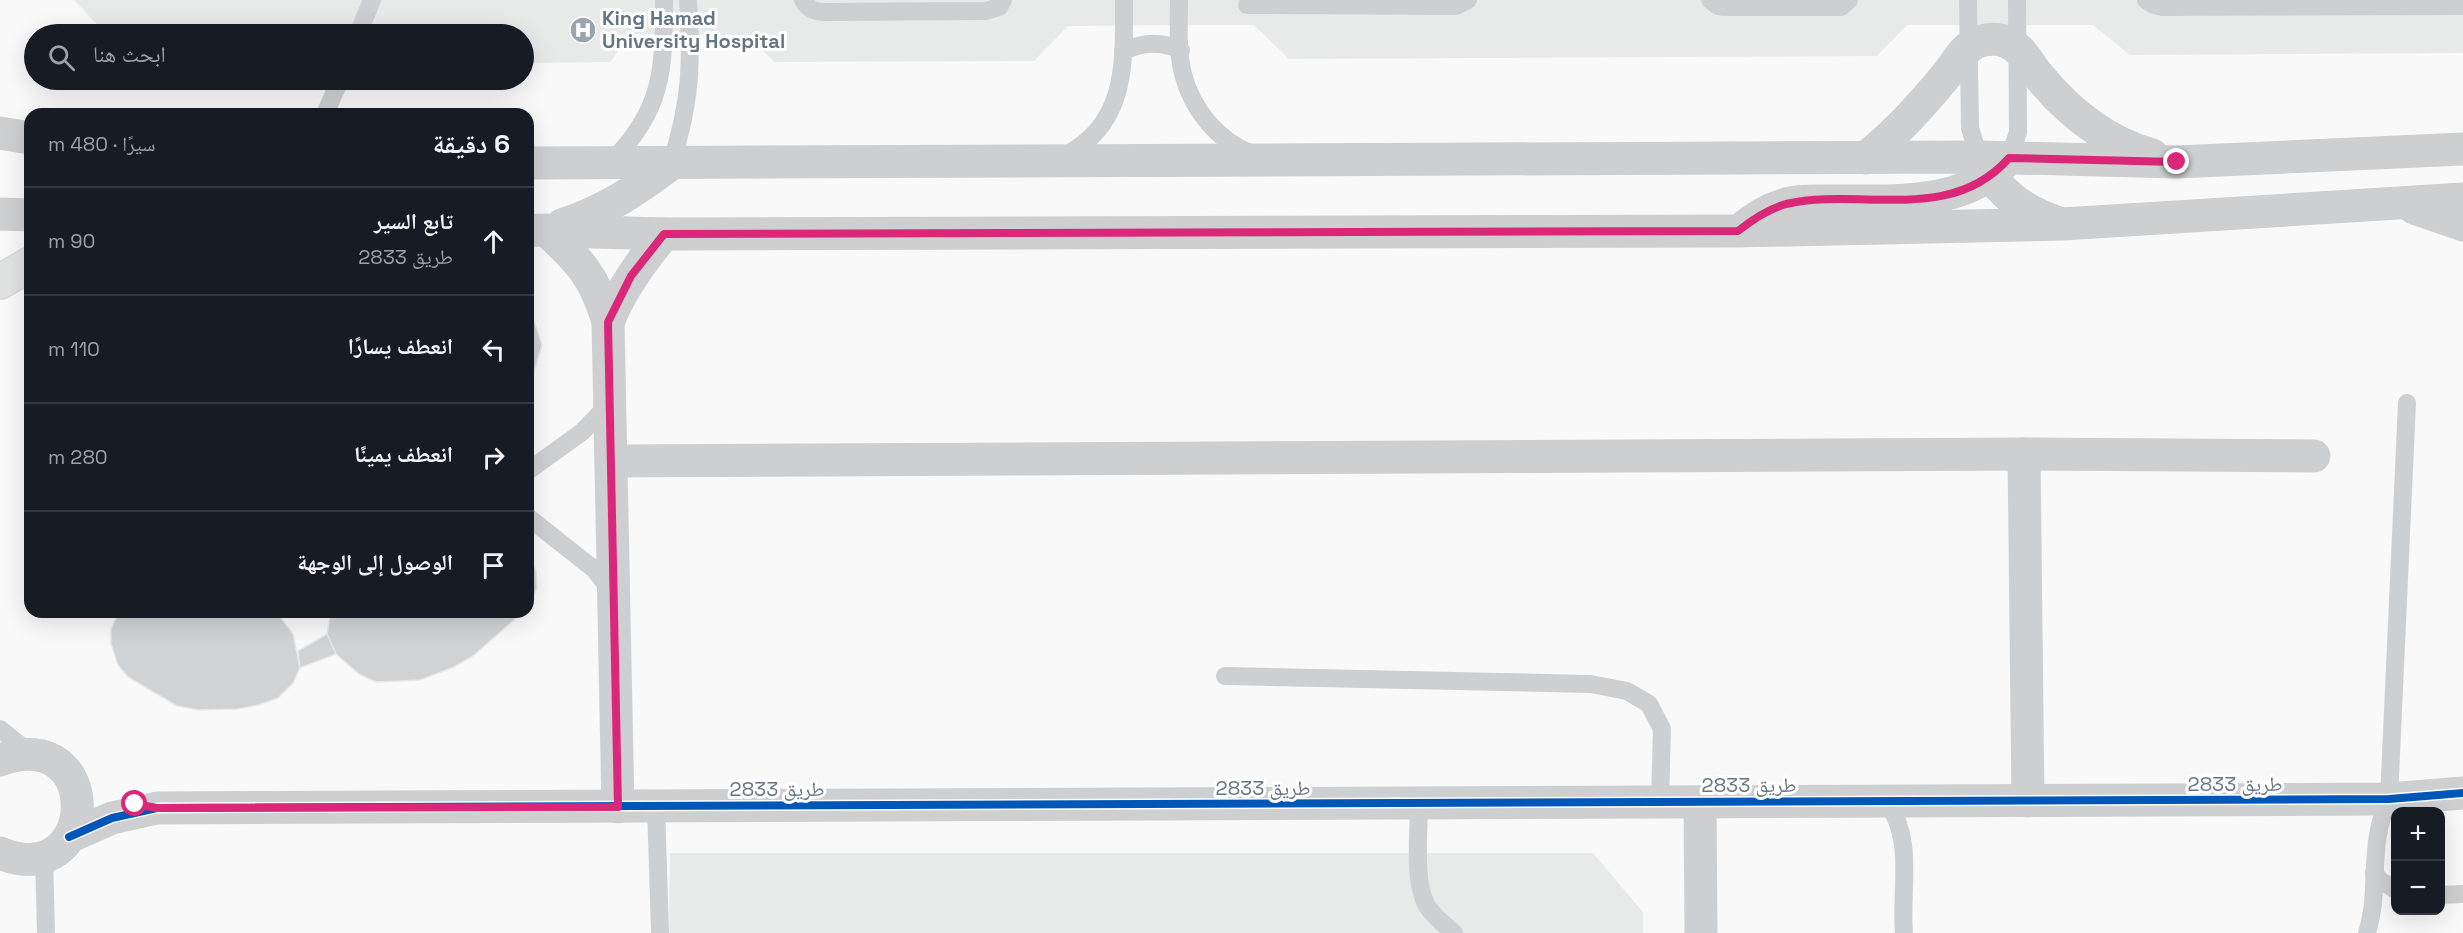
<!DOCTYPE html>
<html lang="ar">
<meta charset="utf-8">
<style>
body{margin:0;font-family:"Space Grotesk","Noto Naskh Arabic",sans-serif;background:#242831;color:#f1f3f6;direction:rtl}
.controls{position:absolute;right:18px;bottom:18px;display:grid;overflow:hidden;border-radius:12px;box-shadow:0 6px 24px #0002}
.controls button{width:54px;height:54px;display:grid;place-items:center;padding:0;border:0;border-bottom:2px solid #363941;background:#171b24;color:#f1f3f6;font:30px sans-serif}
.stop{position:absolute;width:18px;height:18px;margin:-14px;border:4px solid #db2777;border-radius:50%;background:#fff}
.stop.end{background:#db2777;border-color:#fff;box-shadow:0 2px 6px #0008}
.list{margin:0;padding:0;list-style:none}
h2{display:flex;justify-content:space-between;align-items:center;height:78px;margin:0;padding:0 24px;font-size:26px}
h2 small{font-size:20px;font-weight:400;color:#9ea1a6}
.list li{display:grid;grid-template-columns:39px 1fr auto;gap:18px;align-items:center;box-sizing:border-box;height:108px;padding:0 24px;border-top:2px solid #363941}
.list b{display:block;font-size:22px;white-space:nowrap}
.list p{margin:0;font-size:20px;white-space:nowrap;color:#9ea1a6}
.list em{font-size:20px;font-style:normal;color:#9ea1a6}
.icon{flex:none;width:33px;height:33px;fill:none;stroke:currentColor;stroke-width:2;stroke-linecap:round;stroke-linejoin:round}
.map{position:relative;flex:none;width:2463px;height:933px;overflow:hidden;direction:ltr}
.search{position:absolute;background:#171b24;box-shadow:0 6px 24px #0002;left:24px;top:24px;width:510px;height:66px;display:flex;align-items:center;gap:15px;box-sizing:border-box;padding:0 21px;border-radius:33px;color:#9ea1a6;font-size:22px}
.panel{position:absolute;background:#171b24;box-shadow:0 6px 24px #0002;left:24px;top:108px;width:510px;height:510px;border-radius:18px;direction:rtl}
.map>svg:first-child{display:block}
</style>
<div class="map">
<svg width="2463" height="933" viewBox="0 0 2463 933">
<rect width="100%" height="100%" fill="#f9f9f9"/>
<!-- built -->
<g fill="#e8e9e9">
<path d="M74 0H2463V53L2130 55 2093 25H1907L1877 56 1289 59 1254 25H1179L1068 26 1034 61 775 62 745 35 631 34 610 62 524 63V34H106Z"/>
<path d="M670 853H1593L1643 912V933H669Z"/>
</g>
<!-- building -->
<g fill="#d0d2d3" stroke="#e8e8e8" stroke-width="1.5">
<path d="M528 315 535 324 542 345 528 391Z"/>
<path d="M528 555 536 571 537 588 528 606Z"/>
<path d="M119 612H273L281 618 293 634 300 668 293 683 278 698 259 705 238 709 199 710 177 706 128 677 118 665 111 644V629Z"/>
<path d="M331 612H523L473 656 454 667 420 680 376 682 359 674 336 654 327 634Z"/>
<path d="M327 634 336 654 300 668 298 651Z"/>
</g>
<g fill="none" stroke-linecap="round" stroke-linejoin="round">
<defs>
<path id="secondary" d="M0 282 30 264"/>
</defs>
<!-- secondary casing -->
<use href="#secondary" stroke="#d5d6d7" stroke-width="36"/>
<!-- service -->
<g stroke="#cecfd0" stroke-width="18">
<path d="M803 0C808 9 813 11 823 12L986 11 999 7 1003 0"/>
<path d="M1179 0C1179 23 1177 51 1183 74 1192 109 1218 142 1253 154"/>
<path d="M1710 0 1718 6 1725 7H1841L1849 0"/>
<path d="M1968 0 1970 128 1979 157"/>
<path d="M2146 0 2154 5 2162 7 2463 6"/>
<path d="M1247 5 1456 6 1468 0"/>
<path d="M358 34 372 0"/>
<path d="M1123 51C1144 42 1160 41 1181 50"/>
<path d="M325 114 340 80"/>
<path d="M1062 157C1128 125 1124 63 1124 0"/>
<path d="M2009 158 2018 132 2017 0"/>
<path d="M610 163C663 110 664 71 664 0"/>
<path d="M671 164C691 102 692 63 688 0"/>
<path d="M528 471 582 432 609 404"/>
<path d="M528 517 595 570 611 591"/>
<path d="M1225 676 1591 684 1627 691 1649 704 1662 729 1660 802"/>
<path d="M0 729 31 754"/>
<path d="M1886 801C1915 839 1900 889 1904 933"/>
<path d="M1419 804C1419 832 1413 882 1427 906 1434 917 1445 925 1454 933"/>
<path d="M656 806 660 933"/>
<path d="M44 857 46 933"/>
<path d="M2374 873 2381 881 2396 890"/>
<path d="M2440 895 2463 894"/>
<path d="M2367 933C2381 888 2367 846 2389 799L2407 403"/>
</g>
<!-- minor -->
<g stroke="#cecfd0" stroke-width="33">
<path d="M546 230C580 261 595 277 608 322L618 807"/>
<path d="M608 322C622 288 641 262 664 234"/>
<path d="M2024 454 2028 801"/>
<path d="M611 461 2024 454 2314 456"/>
<path d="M0 760C106 722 100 894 0 853"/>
<path d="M1700 802 1701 933"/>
<path d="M69 837 112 818 157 808 2389 799 2463 793"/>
</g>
<!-- tertiary -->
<g stroke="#cecfd0" stroke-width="33">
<path d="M0 133 30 138"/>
<path d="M1865 158C1896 134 1923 104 1948 73 1955 65 1960 55 1968 48 1978 39 1995 37 2007 42 2022 48 2028 63 2038 75 2068 112 2106 142 2152 155"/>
<path d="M1980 159C1996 190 2023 211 2056 222"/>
<path d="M528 163 1979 157 2177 162 2463 149"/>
<path d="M2414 208 2463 225"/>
<path d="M0 214 30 215"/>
<path d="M562 225C603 212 637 190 671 164"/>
<path d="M528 230 664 234 1738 231 2063 224 2463 199"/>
<path d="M1740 230C1753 219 1767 210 1783 205 1799 200 1817 201 1833 201 1895 200 1964 208 2009 158"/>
</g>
<!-- secondary -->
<use href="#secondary" stroke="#e1e2e2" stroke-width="33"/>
<defs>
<path id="cycleway" d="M69 837 112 818 157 808 2389 799 2463 793"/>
</defs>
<!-- cycleway casing -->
<use href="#cycleway" stroke="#fff" stroke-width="11"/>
<!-- cycleway -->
<use href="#cycleway" stroke="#0057b8" stroke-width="8"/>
</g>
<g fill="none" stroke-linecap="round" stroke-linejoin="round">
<!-- route -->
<path stroke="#db2777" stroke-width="8" d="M135 804 157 808 618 807 608 322 631 276 664 234 1738 231C1753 219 1768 209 1786 204 1861 187 1950 225 2009 158L2177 162"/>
</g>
<!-- icons -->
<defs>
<symbol id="hospital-disc" viewBox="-11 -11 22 22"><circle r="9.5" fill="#99a4ac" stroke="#fff"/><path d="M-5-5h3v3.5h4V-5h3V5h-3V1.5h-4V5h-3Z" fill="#fff"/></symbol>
</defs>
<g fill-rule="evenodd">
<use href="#hospital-disc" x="568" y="15" width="30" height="30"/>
</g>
<g text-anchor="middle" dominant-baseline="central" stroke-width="6" stroke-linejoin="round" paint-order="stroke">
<!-- poi labels -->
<g font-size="20" font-weight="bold" fill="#657683" stroke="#fff" text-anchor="start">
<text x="602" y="18">King Hamad<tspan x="602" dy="23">University Hospital</tspan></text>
</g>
<!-- street labels -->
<g font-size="20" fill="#657683" stroke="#fff">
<text x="2235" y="784">طريق 2833</text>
<text x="1749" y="785">طريق 2833</text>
<text x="1263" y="788">طريق 2833</text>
<text x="777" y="789">طريق 2833</text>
</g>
</g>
</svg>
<div class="controls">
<button>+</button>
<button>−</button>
</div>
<div class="stop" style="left:135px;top:804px"></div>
<div class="stop end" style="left:2177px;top:162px"></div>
<div class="search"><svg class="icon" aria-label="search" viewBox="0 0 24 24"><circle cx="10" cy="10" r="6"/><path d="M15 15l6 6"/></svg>ابحث هنا</div>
<section class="panel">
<h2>6 دقيقة<small>سيرًا · 480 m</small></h2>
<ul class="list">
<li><svg class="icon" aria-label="ahead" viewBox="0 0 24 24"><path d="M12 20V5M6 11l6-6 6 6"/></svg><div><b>تابع السير</b><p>طريق 2833</p></div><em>90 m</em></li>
<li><svg class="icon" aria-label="left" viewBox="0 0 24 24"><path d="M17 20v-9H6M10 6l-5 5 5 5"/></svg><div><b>انعطف يسارًا</b></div><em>110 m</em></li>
<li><svg class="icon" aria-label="right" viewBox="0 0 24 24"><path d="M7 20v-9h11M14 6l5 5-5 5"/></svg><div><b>انعطف يمينًا</b></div><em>280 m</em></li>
<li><svg class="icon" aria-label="arrive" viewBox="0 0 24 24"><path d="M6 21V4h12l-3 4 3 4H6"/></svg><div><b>الوصول إلى الوجهة</b></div></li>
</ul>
</section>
</div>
